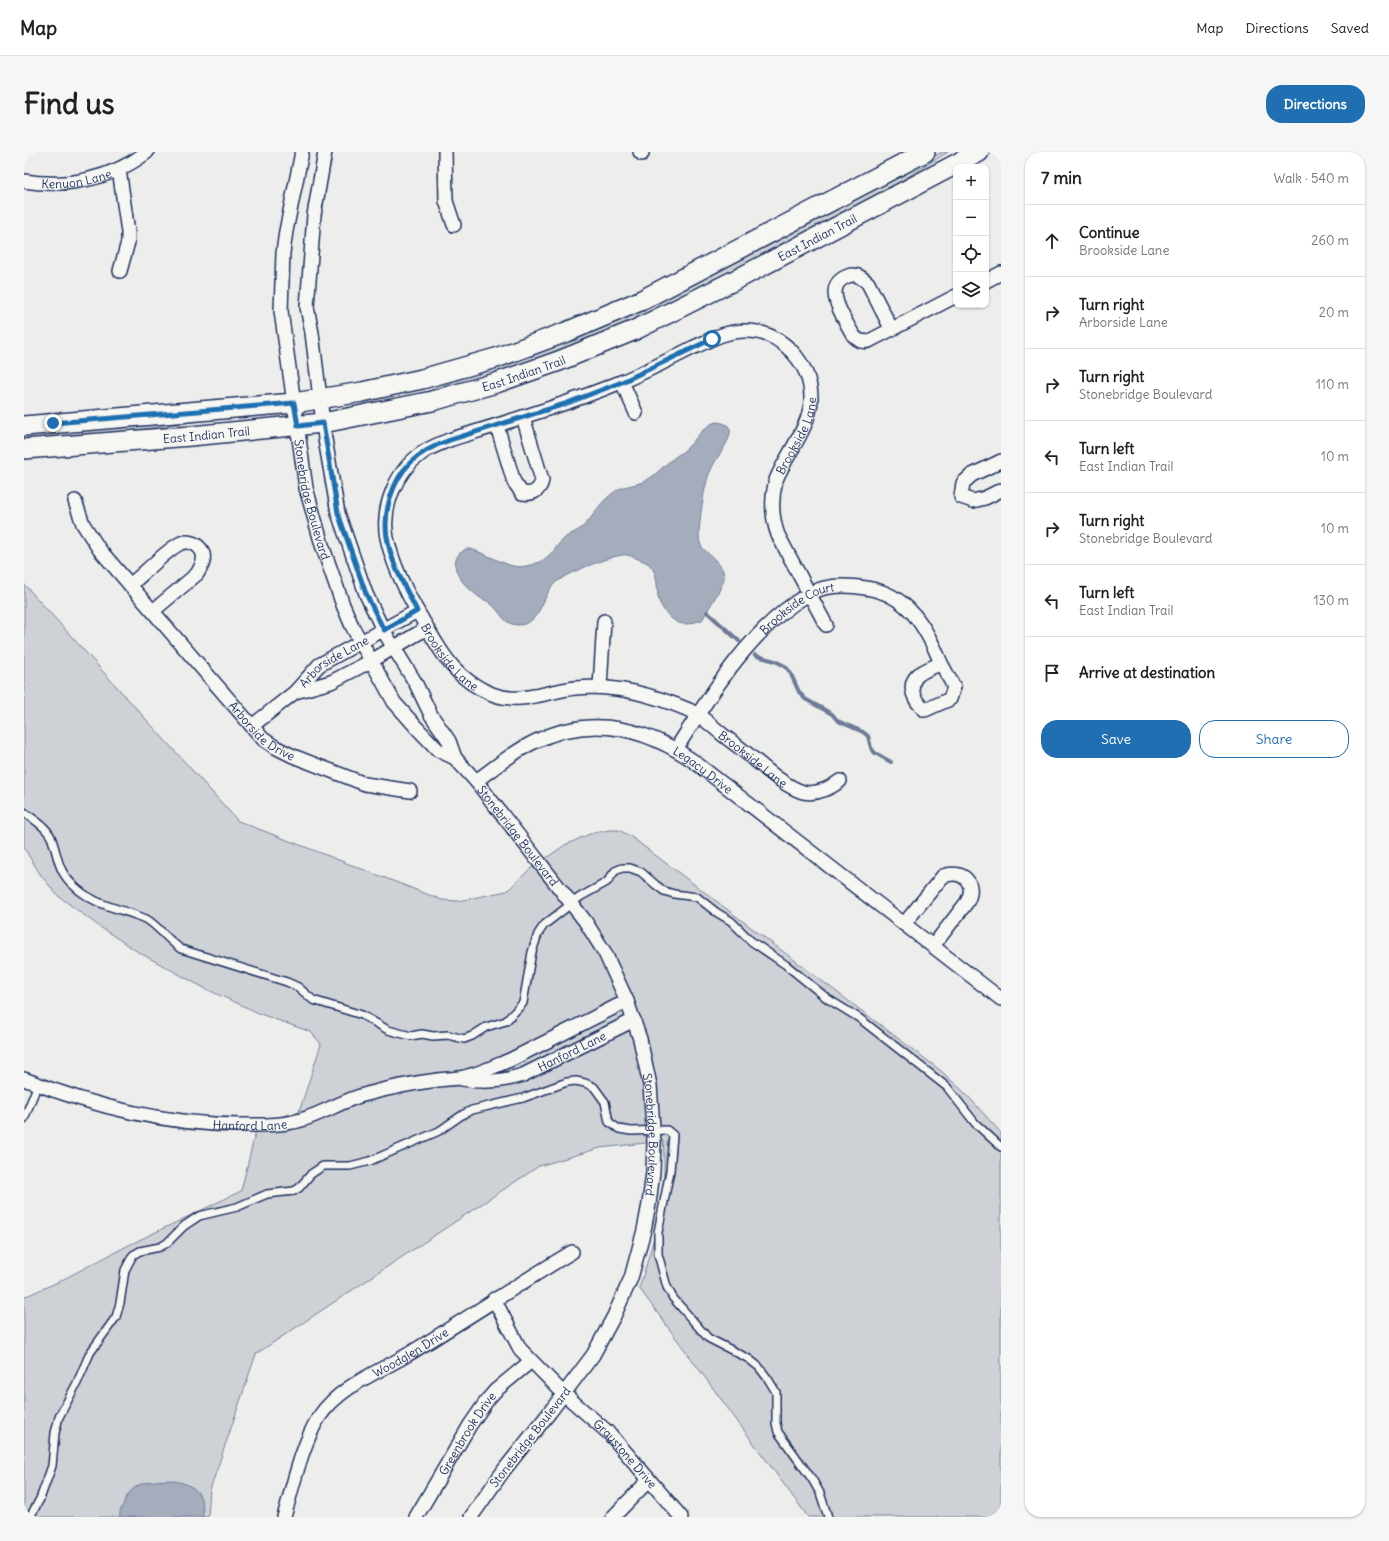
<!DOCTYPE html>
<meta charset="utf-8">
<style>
body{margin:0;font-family:Delius,sans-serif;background:#f6f6f6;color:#202124}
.controls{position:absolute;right:12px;top:12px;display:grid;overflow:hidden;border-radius:8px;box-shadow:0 1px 3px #0004}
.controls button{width:36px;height:36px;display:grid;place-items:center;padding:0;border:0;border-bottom:1px solid #e0e0e0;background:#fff;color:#202124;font:20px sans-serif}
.stop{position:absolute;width:12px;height:12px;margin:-9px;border:3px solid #1f6fb2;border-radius:50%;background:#fff}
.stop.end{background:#1f6fb2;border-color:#fff;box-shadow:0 1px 4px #0008}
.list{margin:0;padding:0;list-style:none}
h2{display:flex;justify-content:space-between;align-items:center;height:52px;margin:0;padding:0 16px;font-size:17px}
h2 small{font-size:13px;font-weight:400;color:#757577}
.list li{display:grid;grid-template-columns:26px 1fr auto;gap:12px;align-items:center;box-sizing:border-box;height:72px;padding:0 16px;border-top:1px solid #e0e0e0}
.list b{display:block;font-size:15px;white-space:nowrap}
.list p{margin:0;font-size:13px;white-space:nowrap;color:#757577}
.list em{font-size:13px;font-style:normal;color:#757577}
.actions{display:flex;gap:8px;padding:12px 16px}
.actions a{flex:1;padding:9px 0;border:1px solid #1f6fb2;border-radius:16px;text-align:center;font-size:14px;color:#1f6fb2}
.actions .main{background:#1f6fb2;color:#fff}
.icon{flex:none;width:22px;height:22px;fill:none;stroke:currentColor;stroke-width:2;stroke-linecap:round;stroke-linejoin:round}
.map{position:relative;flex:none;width:977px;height:1365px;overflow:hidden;border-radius:16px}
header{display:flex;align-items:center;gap:24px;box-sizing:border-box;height:56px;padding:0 20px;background:#fff;border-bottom:1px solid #e0e0e0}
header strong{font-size:19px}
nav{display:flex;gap:22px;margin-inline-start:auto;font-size:14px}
.intro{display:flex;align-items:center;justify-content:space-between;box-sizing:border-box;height:96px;padding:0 24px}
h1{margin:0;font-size:28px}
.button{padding:10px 18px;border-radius:16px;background:#1f6fb2;color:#fff;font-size:14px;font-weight:700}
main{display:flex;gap:24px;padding:0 24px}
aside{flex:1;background:#fff;border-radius:16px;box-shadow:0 1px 3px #0004}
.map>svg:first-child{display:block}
</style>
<header>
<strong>Map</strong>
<nav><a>Map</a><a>Directions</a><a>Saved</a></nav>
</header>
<div class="intro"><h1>Find us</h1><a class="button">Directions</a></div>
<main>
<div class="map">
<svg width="977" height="1365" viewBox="0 0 977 1365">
<rect width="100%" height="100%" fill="#edeeec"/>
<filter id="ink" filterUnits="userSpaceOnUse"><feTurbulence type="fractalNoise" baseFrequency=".025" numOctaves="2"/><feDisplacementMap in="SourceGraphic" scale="8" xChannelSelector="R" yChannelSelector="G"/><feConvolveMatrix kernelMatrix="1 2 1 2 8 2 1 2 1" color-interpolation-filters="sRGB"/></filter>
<g filter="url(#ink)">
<!-- green -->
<g fill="#ced2d7" stroke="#74809a">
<path d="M918 0H924L843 50 606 172 505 212 405 241 396 242 475 213 873 24Z"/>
<path d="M250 261V263L176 269 85 282 0 290V281Z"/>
<path d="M0 432 214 669 418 748 434 749 483 739 506 717 541 693 568 681 586 678H595L606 684 916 918 942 942 977 981V1365H784L615 1136C630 1091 644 1037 639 989L576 996 515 1014 232 1202 186 1338 184 1365H0V1145L34 1130 105 1093 217 1039 235 966 255 965 275 960 297 892 287 880 239 863 182 837 114 800 76 775 33 743 16 722 0 696Z"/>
</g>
<!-- water -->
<g fill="#a5acbc" stroke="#6e7a96">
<path d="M691 270C722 271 697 298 691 310 687 317 683 326 682 333 679 343 673 383 676 391 678 398 687 403 692 409 705 422 700 430 692 444 687 452 683 460 678 468 673 469 667 472 662 472 650 473 639 459 635 449 632 438 635 426 628 416 625 411 620 409 614 407 610 405 603 402 598 403 584 405 540 422 530 432 518 445 516 473 494 473 479 473 477 459 466 451 463 448 458 448 455 445 442 435 422 417 436 401 437 401 441 397 442 397 450 395 478 412 489 414 498 416 510 413 519 408 529 402 533 392 542 385 547 381 553 380 557 376 567 369 572 356 581 348 586 343 593 337 600 335 607 333 616 332 623 328 632 323 638 315 646 309 651 304 657 302 662 297 674 286 675 278 691 270Z"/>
<path d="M145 1328C169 1332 180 1338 179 1365H96C95 1360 97 1358 99 1353 107 1330 123 1329 145 1328Z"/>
</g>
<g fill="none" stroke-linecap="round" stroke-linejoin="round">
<!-- stream -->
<g stroke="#6e7a96" stroke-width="4">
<path d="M683 460 715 489"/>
<path d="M731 503 733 504 751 509 761 514 766 520 775 540 781 547 808 562 814 569 839 580 844 584 847 596 851 601 867 610"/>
</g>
<defs>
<g id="lane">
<path d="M0 660C9 667 22 674 27 685 34 702 33 718 48 732 71 755 94 755 122 767 132 772 145 789 157 797L263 830 274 835 289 848 338 863 364 878 387 884 398 882 409 884 424 883 440 887 448 884 462 875 482 869 499 851 508 800 514 782 520 773 556 745 583 730 591 719 598 716H606L617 720 632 733 640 739 650 742 673 745 692 760 707 769 727 789 762 813 804 847 835 866 923 935 951 971 977 995"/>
<path d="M0 967 14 932"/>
<path d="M6 1365 16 1347 28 1314 31 1281 35 1265 53 1231 66 1201 92 1165 96 1151 101 1118 109 1103 116 1099 136 1095 143 1091 160 1074 175 1064 213 1055 243 1042 270 1039 275 1036 287 1022 299 1014H326L346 1009 415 979 438 963 448 958 499 946 543 930 552 929 561 931 570 935 581 950 585 970 595 977 607 979 643 978 649 983 646 1019 634 1080V1102L643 1135 649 1146 684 1186 725 1207 735 1215 744 1227 752 1240V1271L754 1280 788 1327 796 1341 804 1365"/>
</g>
<g id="street">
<path id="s1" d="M278 0 262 79 259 101 257 159 282 336 298 393 319 453 328 474 370 550 393 576 414 598 431 606 452 629 561 769 581 801 603 849 616 887 626 933 630 990 629 1020 625 1052 620 1078 607 1126 590 1164 569 1203 526 1260 480 1318 447 1365"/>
<path d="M301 0 290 63 283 155 288 181 301 287 314 361 342 442 359 478 391 530 407 563 425 589 431 606"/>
<path d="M421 0 422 49 430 73"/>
<path d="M616 0 618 2"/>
<path d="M95 17 104 80V90L96 119"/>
<path id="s2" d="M0 29C42 36 88 27 123 0"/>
<path d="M962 129 977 121"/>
<path d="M868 178 844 131C838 126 833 121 824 124 796 134 821 167 829 183 834 188 837 191 845 189L932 144"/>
<path d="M598 230 612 261"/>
<path d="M473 274 490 330 498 341C508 343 516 339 518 328L499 265"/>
<path d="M977 309 948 323 939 331 937 345 949 349 961 346 977 338"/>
<path id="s3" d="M51 349 59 372 75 397 239 587 251 595 269 604 341 632 386 639"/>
<path d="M106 433C119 423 143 397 157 391 165 388 174 392 178 399 182 408 177 415 173 422L129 459"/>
<path id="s4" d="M802 473 754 383C747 364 747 347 752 328 762 303 786 275 787 248 788 211 756 177 719 179 698 180 687 188 668 196 645 208 621 220 597 230 541 253 483 270 425 288 416 292 406 295 397 302 372 319 357 356 363 386 369 414 383 442 398 467 417 500 430 527 468 542 497 553 523 539 551 536 591 532 629 543 665 558 678 564 688 574 699 583 714 594 729 606 743 618 754 627 766 636 779 640 793 643 805 637 816 629"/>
<path d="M576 535 580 469"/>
<path d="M271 540 307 530 347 509 403 476"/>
<path id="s5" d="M228 574 271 540 295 513 393 459"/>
<path id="s6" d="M652 597C686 543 728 474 785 442 802 432 823 433 842 436 884 442 902 475 917 511 910 515 900 518 894 523 882 534 891 550 901 558L926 547 930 535 917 511"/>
<path id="s7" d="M452 629C470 616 489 600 510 590 565 563 618 574 668 608L977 847"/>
<path d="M880 772 919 724C939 717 953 731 943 750L909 794"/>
<path id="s8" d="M0 927C68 954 141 972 215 973 233 973 251 974 269 970 295 965 317 948 343 942 365 936 390 931 414 928 421 927 428 927 435 926 451 924 471 914 486 908L603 849"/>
<path id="s9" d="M438 927C460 931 478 930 499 923L610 868"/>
<path id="s10" d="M470 1147 496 1197 540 1242 586 1282 657 1365"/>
<path id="s11" d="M260 1365C269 1334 278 1292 295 1265 316 1234 353 1221 383 1203 439 1169 493 1133 548 1100"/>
<path id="s12" d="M392 1365 446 1273 464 1247 471 1239 507 1209"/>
<path d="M589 1365 625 1328"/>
</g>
<g id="secondary">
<path d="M0 274 270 251 338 240 398 227 472 206 545 179 616 149 901 0"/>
<path id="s13" d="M0 297 167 284 299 271 408 249 472 231 535 209 611 178 719 124 955 0"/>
</g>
</defs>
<!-- lane casing -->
<use href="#lane" stroke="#1b2f5e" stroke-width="10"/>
<!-- street casing -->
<use href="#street" stroke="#1b2f5e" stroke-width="16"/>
<!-- secondary casing -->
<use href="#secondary" stroke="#1b2f5e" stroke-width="22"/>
<!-- lane -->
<use href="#lane" stroke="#f6f6f2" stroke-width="7"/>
<!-- street -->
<use href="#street" stroke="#f6f6f2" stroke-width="13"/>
<!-- secondary -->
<use href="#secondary" stroke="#f6f6f2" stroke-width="19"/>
</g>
</g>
<g fill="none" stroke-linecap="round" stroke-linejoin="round" filter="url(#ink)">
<!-- route -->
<path stroke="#1f6fb2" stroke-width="5" d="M29 271 270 251 274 274 299 271 314 361 342 442 360 478 393 459C381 435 367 411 363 385 359 360 368 329 386 311 397 300 411 293 426 288L541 252 598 230 688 187"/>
</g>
<g text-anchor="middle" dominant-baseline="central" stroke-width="3.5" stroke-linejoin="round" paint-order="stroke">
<!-- street labels -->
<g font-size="12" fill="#1b2f5e" stroke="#f6f6f2">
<text stroke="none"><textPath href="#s2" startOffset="53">Kenyon Lane</textPath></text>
<text stroke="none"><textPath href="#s13" startOffset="831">East Indian Trail</textPath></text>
<text stroke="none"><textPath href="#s13" startOffset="507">East Indian Trail</textPath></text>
<text stroke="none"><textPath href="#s13" startOffset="183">East Indian Trail</textPath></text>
<text stroke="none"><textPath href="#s4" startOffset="207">Brookside Lane</textPath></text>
<text stroke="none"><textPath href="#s1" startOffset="352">Stonebridge Boulevard</textPath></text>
<text stroke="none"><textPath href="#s6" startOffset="189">Brookside Court</textPath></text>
<text stroke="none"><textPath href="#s4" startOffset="931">Brookside Lane</textPath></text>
<text stroke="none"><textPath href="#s5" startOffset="105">Arborside Lane</textPath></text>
<text stroke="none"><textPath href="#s3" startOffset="299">Arborside Drive</textPath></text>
<text stroke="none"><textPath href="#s4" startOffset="1271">Brookside Lane</textPath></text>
<text stroke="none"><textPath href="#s7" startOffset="252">Legacy Drive</textPath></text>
<text stroke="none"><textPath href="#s1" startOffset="756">Stonebridge Boulevard</textPath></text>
<text stroke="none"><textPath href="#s9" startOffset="116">Hanford Lane</textPath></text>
<text stroke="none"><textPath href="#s8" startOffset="232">Hanford Lane</textPath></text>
<text stroke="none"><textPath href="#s1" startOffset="1092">Stonebridge Boulevard</textPath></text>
<text stroke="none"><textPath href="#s11" startOffset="219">Woodglen Drive</textPath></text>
<text stroke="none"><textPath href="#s12" startOffset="98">Greenbrook Drive</textPath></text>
<text transform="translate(506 1285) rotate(-52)">Stonebridge Boulevard</text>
<text stroke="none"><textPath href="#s10" startOffset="205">Graystone Drive</textPath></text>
</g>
</g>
</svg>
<div class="controls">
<button>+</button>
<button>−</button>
<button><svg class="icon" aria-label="locate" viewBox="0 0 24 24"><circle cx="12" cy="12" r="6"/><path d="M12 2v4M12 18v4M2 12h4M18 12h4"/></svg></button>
<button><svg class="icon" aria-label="layers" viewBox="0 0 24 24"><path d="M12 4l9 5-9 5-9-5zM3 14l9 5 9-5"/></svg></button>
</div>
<div class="stop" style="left:688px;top:187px"></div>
<div class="stop end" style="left:29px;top:271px"></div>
</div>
<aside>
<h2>7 min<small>Walk · 540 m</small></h2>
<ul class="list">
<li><svg class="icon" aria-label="ahead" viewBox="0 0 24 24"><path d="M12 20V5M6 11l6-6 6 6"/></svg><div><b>Continue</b><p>Brookside Lane</p></div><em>260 m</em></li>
<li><svg class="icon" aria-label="right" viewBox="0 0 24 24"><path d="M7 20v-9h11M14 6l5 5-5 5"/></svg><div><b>Turn right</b><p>Arborside Lane</p></div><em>20 m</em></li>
<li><svg class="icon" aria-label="right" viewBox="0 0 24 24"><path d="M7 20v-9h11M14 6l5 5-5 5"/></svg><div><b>Turn right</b><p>Stonebridge Boulevard</p></div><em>110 m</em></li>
<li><svg class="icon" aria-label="left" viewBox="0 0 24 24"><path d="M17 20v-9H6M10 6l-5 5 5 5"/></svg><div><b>Turn left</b><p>East Indian Trail</p></div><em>10 m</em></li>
<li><svg class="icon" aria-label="right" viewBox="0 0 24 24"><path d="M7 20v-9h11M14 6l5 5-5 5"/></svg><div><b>Turn right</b><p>Stonebridge Boulevard</p></div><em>10 m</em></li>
<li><svg class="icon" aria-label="left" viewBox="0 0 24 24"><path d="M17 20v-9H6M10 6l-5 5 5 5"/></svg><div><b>Turn left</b><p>East Indian Trail</p></div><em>130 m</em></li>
<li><svg class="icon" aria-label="arrive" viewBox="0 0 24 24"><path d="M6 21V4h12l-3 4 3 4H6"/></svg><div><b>Arrive at destination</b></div></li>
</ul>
<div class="actions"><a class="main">Save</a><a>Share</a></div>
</aside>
</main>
